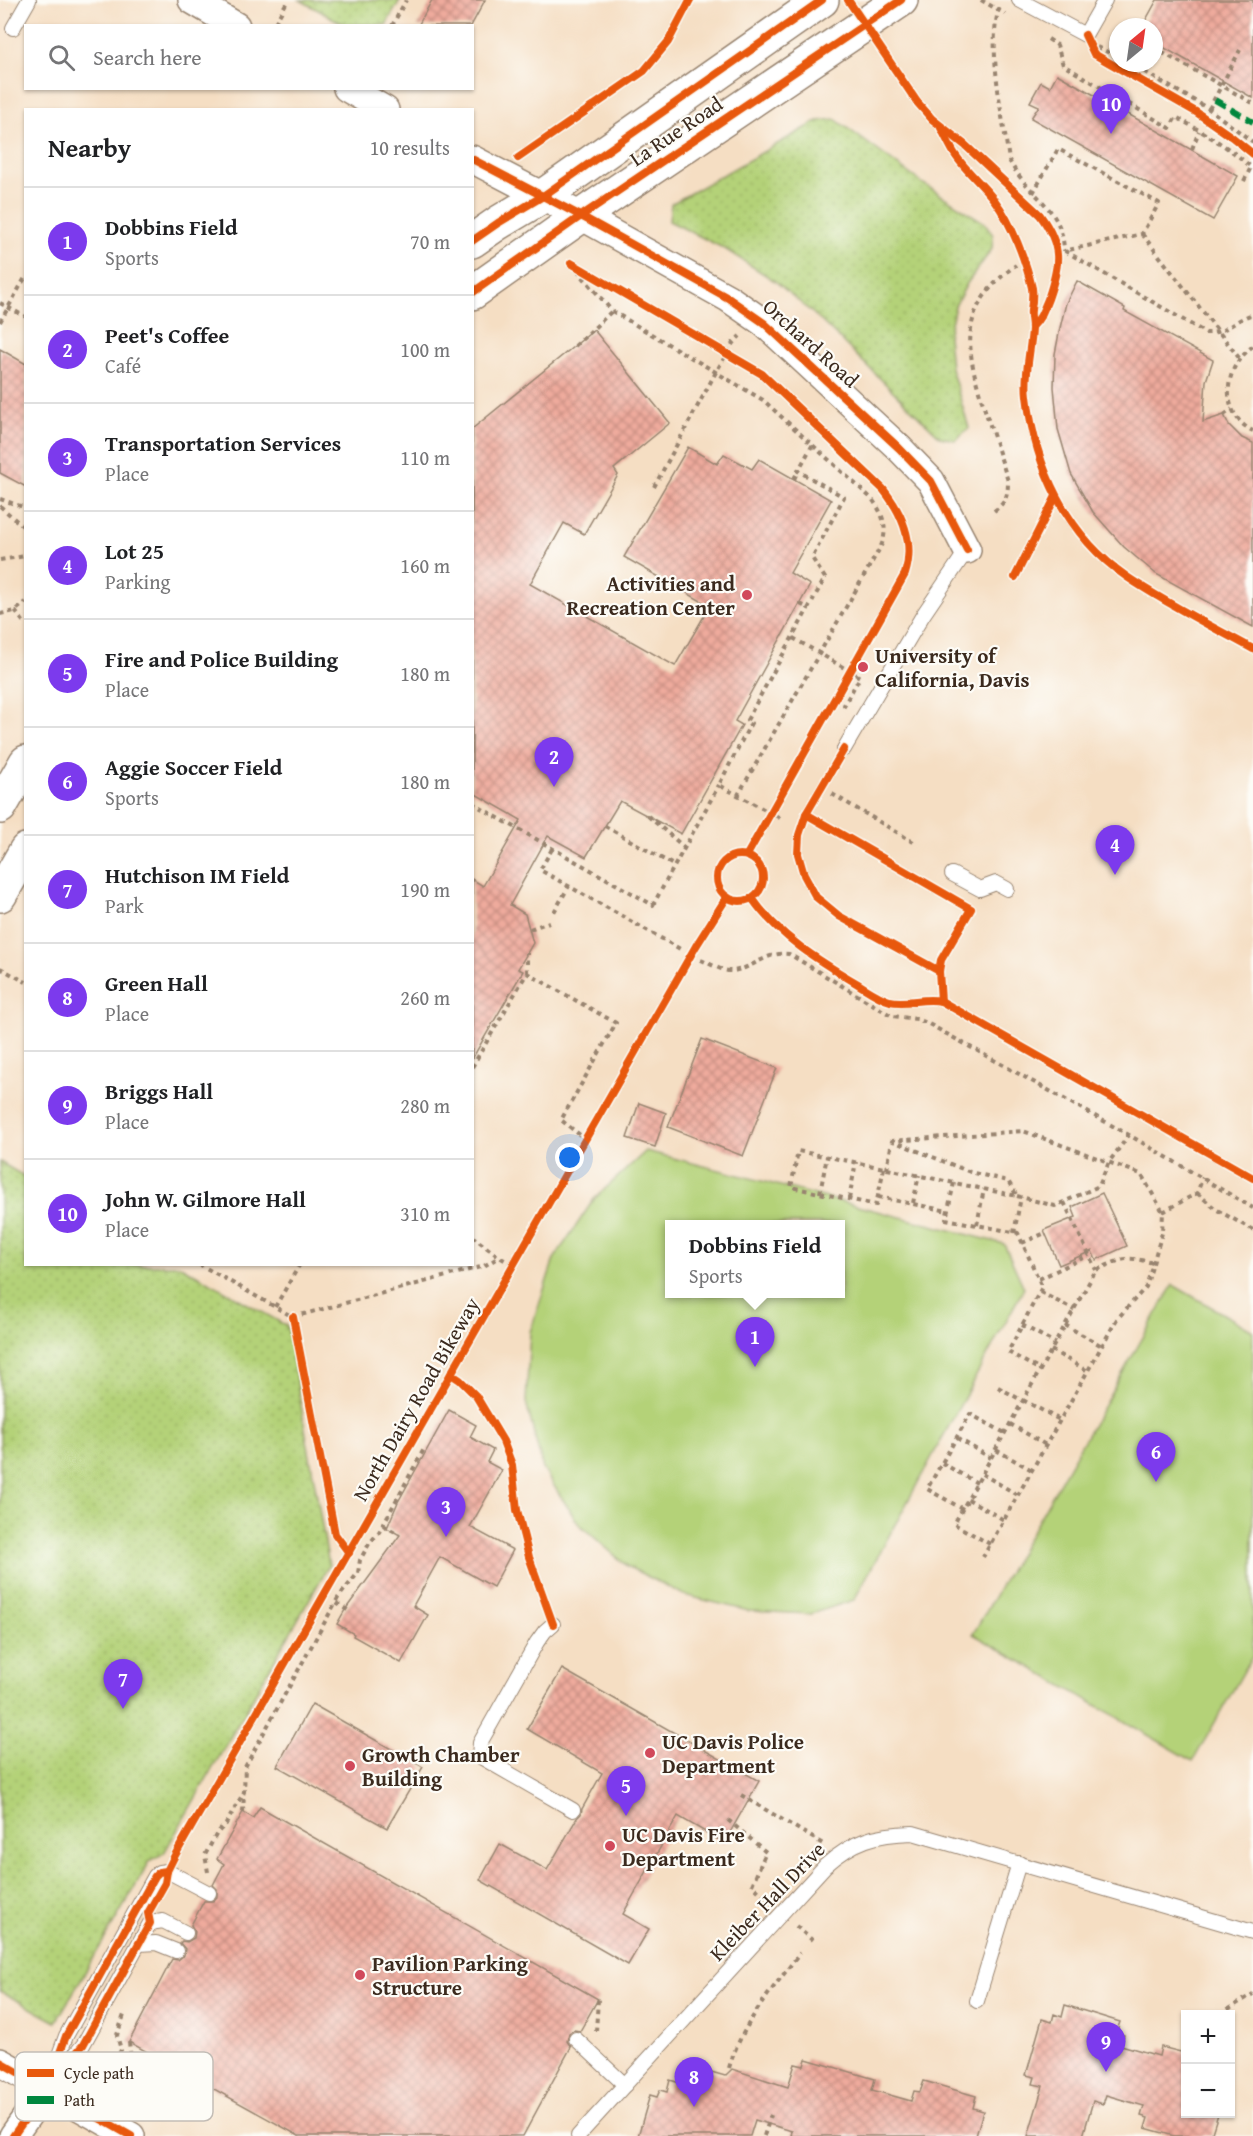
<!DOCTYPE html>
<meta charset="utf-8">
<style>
body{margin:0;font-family:"Gentium Book Plus",serif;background:#f6f6f6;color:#202124}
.controls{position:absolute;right:18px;bottom:18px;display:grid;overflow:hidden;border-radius:0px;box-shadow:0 2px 4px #0004}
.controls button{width:54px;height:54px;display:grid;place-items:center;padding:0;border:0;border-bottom:2px solid #e0e0e0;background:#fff;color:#202124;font:30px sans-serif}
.compass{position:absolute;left:1109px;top:18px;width:54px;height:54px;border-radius:50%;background:#fff;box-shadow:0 2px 4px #0004;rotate:29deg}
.you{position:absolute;left:570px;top:1158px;width:21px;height:21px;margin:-15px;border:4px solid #fff;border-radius:50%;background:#1a73e8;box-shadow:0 0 0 9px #1a73e833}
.badge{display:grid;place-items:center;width:39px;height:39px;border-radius:50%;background:#7c3aed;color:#fff;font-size:20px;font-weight:700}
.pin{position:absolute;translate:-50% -50px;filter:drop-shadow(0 2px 3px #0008)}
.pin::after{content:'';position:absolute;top:32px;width:21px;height:18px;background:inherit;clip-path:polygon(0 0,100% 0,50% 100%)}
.popup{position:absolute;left:665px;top:1220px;width:180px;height:78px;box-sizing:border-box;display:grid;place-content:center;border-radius:0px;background:#fff;filter:drop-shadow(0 2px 4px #0005);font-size:20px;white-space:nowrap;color:#757577}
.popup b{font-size:22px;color:#202124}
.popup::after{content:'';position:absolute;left:50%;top:100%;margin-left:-12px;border:12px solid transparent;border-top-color:#fff}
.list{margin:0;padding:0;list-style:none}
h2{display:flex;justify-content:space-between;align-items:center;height:78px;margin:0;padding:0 24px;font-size:26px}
h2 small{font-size:20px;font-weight:400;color:#757577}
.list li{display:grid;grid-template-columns:39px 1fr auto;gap:18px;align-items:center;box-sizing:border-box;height:108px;padding:0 24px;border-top:2px solid #e0e0e0}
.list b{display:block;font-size:22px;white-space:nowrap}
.list p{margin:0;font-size:20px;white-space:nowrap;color:#757577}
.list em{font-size:20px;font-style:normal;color:#757577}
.icon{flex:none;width:33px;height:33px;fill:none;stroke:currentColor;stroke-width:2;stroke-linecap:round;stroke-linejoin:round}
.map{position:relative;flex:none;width:1253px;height:2136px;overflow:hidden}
.search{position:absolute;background:#fff;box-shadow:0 2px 4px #0004;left:24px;top:24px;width:450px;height:66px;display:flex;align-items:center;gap:15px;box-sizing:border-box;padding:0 21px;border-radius:0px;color:#757577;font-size:22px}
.panel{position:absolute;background:#fff;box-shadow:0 2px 4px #0004;left:24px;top:108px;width:450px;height:1158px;border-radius:0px}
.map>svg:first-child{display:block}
</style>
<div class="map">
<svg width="1253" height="2136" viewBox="0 0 1253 2136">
<defs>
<pattern id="green-dots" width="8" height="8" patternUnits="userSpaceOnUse" patternTransform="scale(1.5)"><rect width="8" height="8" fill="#b4d278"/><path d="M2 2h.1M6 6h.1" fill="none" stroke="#9cb467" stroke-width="1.8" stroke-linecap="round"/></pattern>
<pattern id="building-cross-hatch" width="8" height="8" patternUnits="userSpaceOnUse" patternTransform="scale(1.5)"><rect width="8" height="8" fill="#efab9d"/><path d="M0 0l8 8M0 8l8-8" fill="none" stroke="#c38b7f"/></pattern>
</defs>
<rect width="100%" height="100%" fill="#fdfcf7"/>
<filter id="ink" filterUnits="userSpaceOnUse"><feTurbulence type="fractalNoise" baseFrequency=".0167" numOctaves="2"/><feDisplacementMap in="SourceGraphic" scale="12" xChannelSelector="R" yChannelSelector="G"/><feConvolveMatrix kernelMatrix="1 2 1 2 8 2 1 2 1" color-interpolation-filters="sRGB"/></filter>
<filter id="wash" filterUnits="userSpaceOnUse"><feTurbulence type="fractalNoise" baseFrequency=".008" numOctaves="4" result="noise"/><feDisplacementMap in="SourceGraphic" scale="24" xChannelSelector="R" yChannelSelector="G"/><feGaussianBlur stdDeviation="1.35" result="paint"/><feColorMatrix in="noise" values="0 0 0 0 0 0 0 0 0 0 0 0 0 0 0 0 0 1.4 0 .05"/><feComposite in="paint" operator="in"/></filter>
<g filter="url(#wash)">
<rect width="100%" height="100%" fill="#f5dec3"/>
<!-- green -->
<g fill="url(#green-dots)" stroke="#787e4b" stroke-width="1.5">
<path d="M300 0H400L386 25H345Z"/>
<path d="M835 119 922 183 985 223 993 235 992 249 968 282 955 306 948 336 951 368 969 428 955 440 940 437 816 316 775 281 725 249 669 221 671 204 818 121Z"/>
<path d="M0 1162 25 1177 26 1264 179 1265 287 1326 329 1565 164 1853 150 1861 56 2022 0 1991Z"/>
</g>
<!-- pitch -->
<g fill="#b4d278" stroke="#787e4b" stroke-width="1.5" fill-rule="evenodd">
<path d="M646 1151 1004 1244 1024 1288 854 1600 811 1614 749 1611 684 1595 627 1566 578 1523 543 1469 526 1402 530 1332 554 1259 594 1199ZM670 1224H840V1294H670Z"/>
<path d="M1173 1285 1253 1331V1655L1193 1761 973 1634Z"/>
</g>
<g id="blocks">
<!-- building -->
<g fill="url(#building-cross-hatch)">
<path d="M432 0H485L471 26H418Z"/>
<path d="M1157 0H1253V98L1154 42V27H1142Z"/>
<path d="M1057 74 1238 176 1213 220 1031 118 1039 106 1030 102 1041 82 1050 87Z"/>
<path d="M1077 281 1125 308 1124 311 1213 360 1206 381 1203 422 1224 415 1229 425 1242 438 1253 443V627L1156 574 1124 547 1093 512 1071 474 1058 429 1054 387 1055 354 1060 328 1066 303Z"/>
<path d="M594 330 670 423 614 469 618 475 584 534 564 523 530 584 675 666 710 606 624 557 688 447 717 464 724 454 752 469 759 459 831 500 790 573 810 585 735 721 742 725 681 834 620 801 586 857 548 836 510 905 525 914 533 943 518 969 523 971 472 1059V879L483 886 521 820 472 792V429Z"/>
<path d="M0 349 26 364V487L0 473Z"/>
<path d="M702 1039 777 1068 743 1156 668 1127Z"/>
<path d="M639 1103 666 1113 655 1147 627 1138Z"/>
<path d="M1102 1193 1127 1246 1096 1260 1092 1251 1059 1265 1044 1230 1076 1217 1072 1207Z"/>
<path d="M449 1410 476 1425 470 1437 493 1450 487 1462 502 1470 470 1527 513 1550 493 1587 440 1557 413 1606 428 1615 401 1663 353 1636 354 1634 337 1624 345 1610 400 1535 387 1528 398 1502Z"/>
<path d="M562 1669 759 1781 724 1843 678 1816 623 1914 649 1929 628 1965 480 1880 500 1844 547 1870 577 1818 581 1814 582 1809 602 1773 527 1729Z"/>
<path d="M312 1704 423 1767 387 1828 277 1766Z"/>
<path d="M260 1807 598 1999 580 2031 574 2030 569 2033 567 2041 571 2047 523 2136H299L129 2042 172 1959 178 1960 184 1955 185 1949 180 1943 182 1941 187 1942 194 1938 195 1932 191 1925 204 1901H213L217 1897V1889L213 1885 224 1864 217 1859 243 1812 253 1818Z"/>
<path d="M1065 2005 1120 2022 1116 2033 1124 2035 1121 2045 1159 2056 1161 2047 1185 2053V2114H1218L1211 2136H1174L1145 2128 1148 2118 1141 2116 1144 2106 1106 2095 1103 2104 1093 2101 1083 2136H1028L1043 2086 1033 2084 1035 2077 1026 2075 1042 2019 1052 2022 1054 2014 1062 2017Z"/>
<path d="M806 2059 875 2079 872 2090 911 2101 914 2091 920 2092 924 2081 976 2096 973 2108 983 2111 976 2136H791L792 2131 755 2120 750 2136H638L650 2095 657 2097 660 2090 667 2092 670 2080 683 2084 685 2076 698 2080 701 2069 725 2076 732 2069 788 2087 795 2064 804 2066Z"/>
</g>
</g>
</g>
<g filter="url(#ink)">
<use href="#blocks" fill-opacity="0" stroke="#988470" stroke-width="1.5"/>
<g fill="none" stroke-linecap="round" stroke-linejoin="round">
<defs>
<g id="service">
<path d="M1019 0 1085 35 1105 0"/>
<path d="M13 28 29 0"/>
<path d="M844 749 923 615 967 550"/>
<path d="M952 874 980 889 996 883 1007 889"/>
<path d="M553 1624 545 1631 537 1642 480 1743 479 1756 573 1810"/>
<path d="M139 1944 156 1943 176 1951"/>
<path d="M977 2001 1019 1863"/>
<path d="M576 2039 625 2085"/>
<path d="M54 2080 83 2045 150 1923 163 1921 186 1933"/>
<path d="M47 2088 66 2036 155 1876 159 1872 167 1871 209 1893"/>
<path d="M578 2136 825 1866C854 1840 876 1834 913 1833L1253 1932"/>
</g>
<g id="minor">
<path d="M192 0 236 26"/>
<path d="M347 88 385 110"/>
<path d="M472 159 581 216 728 298 764 323 899 448 931 481 967 550"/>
<path d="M0 2062 131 2136"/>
<path d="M13 2136 47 2088"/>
</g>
<g id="secondary">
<path d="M472 241 498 223 543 196 822 0"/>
<path d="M472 293 581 216 901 0"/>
<path d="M0 807 26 762"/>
<path d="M0 895 26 850"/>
</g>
</defs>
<!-- service casing -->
<use href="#service" stroke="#988470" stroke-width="16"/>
<!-- minor casing -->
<use href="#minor" stroke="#988470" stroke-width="30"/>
<!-- secondary casing -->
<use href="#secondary" stroke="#988470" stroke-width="36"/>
<!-- path -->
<g stroke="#988470" stroke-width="4" stroke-dasharray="4.5 4.5" stroke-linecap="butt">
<path d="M981 0 1005 14"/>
<path d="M999 8C987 48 1003 118 1009 160 1028 197 1063 206 1064 251"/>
<path d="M275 23 288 0"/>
<path d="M392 26 406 0"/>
<path d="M1048 39 1057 45 1063 65 1170 128 1176 117C1202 132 1228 146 1251 167L1242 185"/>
<path d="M1097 47 1118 57"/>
<path d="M1154 48 1253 103"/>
<path d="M1129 63 1209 109 1253 142"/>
<path d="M1209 109 1240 50"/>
<path d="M1192 149 1199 131"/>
<path d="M1033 193 1058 149 1159 203 1142 234 1064 251"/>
<path d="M1142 234 1240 359"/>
<path d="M1065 251 1206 333C1226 334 1234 320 1253 314"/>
<path d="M571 263 612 311 763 400 872 499C884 515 889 530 880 548L738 795"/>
<path d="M0 303 26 317"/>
<path d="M0 322 26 276"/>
<path d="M575 346 612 311"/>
<path d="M1253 346C1248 350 1243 355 1239 360 1222 383 1226 418 1253 431"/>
<path d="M1224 415 1232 409"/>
<path d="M794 479 798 471"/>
<path d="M654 487 716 372 733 343 740 336"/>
<path d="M0 499 26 508"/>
<path d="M0 506 26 529"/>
<path d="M994 511C1006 502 1008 496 1008 481 1000 456 992 431 984 407 964 345 959 307 1016 265"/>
<path d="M0 560 26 556"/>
<path d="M800 604 809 608"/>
<path d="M15 611 26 625"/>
<path d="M0 614 15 611 26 602"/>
<path d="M793 638 860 677 844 705 847 707"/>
<path d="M832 794 917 844"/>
<path d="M472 803 653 905 719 785"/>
<path d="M648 816 685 848"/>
<path d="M780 818 719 785 751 723 747 720 825 578 812 558 844 497 798 471 813 444"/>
<path d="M605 826 675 866"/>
<path d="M552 849 540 870 682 950"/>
<path d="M554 912 569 886"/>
<path d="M530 929 549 922"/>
<path d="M701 960C711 964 723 972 733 971 754 968 767 951 789 954L892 1016 917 1019 927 1023 1129 1135 1253 1208"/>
<path d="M0 968 26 982"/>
<path d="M527 973V953"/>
<path d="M472 1067 527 973 616 1023 561 1120 585 1139"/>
<path d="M884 1168 876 1205 791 1187 798 1151 884 1168 887 1169 892 1141 1023 1131 1141 1174 1163 1212 1162 1233 1146 1287 1117 1319 983 1557"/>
<path d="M887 1169 1017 1196 1008 1181 970 1172 893 1141"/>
<path d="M954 1183 946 1219 1018 1233 1042 1287 1008 1352 1040 1370"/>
<path d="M820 1193 827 1156"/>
<path d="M1197 1193 1217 1210 1253 1230"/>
<path d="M1017 1196 1055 1206 1099 1186 1109 1162 1129 1135"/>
<path d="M878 1197 948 1211"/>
<path d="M849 1199 856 1162"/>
<path d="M1064 1202 1096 1270"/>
<path d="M913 1203 919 1175"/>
<path d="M1163 1212 1197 1193 1203 1177"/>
<path d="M977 1225 984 1189"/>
<path d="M1014 1233 1021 1197"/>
<path d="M472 1236 499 1257 514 1265"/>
<path d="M1022 1243 1043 1234"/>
<path d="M199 1264 293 1317 484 1266 499 1257"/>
<path d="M1039 1279 1089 1255"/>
<path d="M1040 1292 1074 1310"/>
<path d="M275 1307 300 1264"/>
<path d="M1022 1325 1055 1343"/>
<path d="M1065 1325 1102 1346"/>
<path d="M1051 1350 1088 1371"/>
<path d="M998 1387 1023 1401"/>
<path d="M1023 1400 1060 1420"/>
<path d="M1010 1424 1046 1445"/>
<path d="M957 1438 991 1458"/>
<path d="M996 1450 1032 1470"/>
<path d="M942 1463 977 1483"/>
<path d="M982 1474 1018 1495"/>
<path d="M968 1499 1004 1520"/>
<path d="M963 1509 927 1489 970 1414 1005 1433"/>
<path d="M383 1525 399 1534"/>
<path d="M990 1544 954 1524 1096 1270C1123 1259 1124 1255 1153 1263"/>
<path d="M336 1603 349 1611"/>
<path d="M741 1795 823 1844"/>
<path d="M243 1812 244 1794"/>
<path d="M728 1820 766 1852 752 1885 768 1900"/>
<path d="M208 1872 205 1855 217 1833 226 1824 244 1792 245 1767 338 1598 358 1573 360 1560 369 1544 379 1532 424 1449"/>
<path d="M796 1926 812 1940"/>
<path d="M1220 2014 1253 1994"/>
<path d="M596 2031 598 1999"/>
<path d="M129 2042 132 2067"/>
<path d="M729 2068C742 2023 772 1990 800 1953"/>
<path d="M111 2070 121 2050 117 2035 125 2012"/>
<path d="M764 2136 771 2115"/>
</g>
<!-- service -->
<use href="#service" stroke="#fff" stroke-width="14"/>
<!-- minor -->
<use href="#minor" stroke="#fff" stroke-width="27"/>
<!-- secondary -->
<use href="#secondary" stroke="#fff" stroke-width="33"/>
<!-- quiet -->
<path stroke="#00873e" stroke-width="6" stroke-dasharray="12 6" stroke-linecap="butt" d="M1215 100 1253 122"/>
<defs>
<g id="cycleway">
<path d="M848 0 917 102 932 119 965 145 1040 215C1063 247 1060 264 1048 299 1043 311 1041 318 1032 327"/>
<path d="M1085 35 1094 54 1196 112 1232 137 1253 154"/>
<path d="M941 128C946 137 950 147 956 156 967 172 983 185 995 201 1011 222 1026 261 1032 288 1033 296 1032 303 1031 310 1030 316 1032 322 1032 328 1031 351 1024 373 1027 396 1035 467 1066 535 1127 577 1167 604 1211 626 1253 649"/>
<path d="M518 158 644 71 668 42 690 0"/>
<path d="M472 159 581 216 728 298 764 323 899 448 931 481 967 550"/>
<path d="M472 241 498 223 543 196 822 0"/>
<path d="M571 263 762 374 883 489C902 513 915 543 905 574L747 855"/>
<path d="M472 293 581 216 901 0"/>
<path d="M1015 577 1055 498"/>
<path d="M844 749 806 814 799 835 798 854 804 875 816 897 839 916 939 971"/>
<path d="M806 814 971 909 941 960 939 971 941 1001"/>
<circle cx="740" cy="878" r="23"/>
<path d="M752 898C778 936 819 961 858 984 868 990 879 998 890 1001 907 1005 924 997 941 1001L1253 1178"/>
<path d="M293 1317 335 1534 349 1553"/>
<path d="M451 1374 460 1380 476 1396 503 1441 512 1465 517 1510 529 1557 553 1624"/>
<path d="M0 2062 131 2136"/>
<path d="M51 2077 66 2036 155 1876 159 1872 167 1871"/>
<path d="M13 2136 47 2088 83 2045 150 1923 148 1913 165 1883 167 1871 174 1857 696 946 727 897"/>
</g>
</defs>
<!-- cycleway casing -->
<use href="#cycleway" stroke="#fdfcf7" stroke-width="11"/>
<!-- cycleway -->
<use href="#cycleway" stroke="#e8590c" stroke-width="8"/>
</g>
</g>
<!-- markers -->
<g fill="#d1495b" stroke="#fdfcf7" stroke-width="2">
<circle cx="747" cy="595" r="6"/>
<circle cx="863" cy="667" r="6"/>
<circle cx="650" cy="1753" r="6"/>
<circle cx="350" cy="1766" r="6"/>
<circle cx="610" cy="1846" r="6"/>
<circle cx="360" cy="1975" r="6"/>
</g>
<g text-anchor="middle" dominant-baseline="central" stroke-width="4.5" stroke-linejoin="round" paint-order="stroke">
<!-- street labels -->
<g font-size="21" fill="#3b2a1e" stroke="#fdfcf7">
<text transform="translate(676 131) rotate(-34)">La Rue Road</text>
<text transform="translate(811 343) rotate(42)">Orchard Road</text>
<text transform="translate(416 1399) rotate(-60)">North Dairy Road Bikeway</text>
<text transform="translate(767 1901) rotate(-46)">Kleiber Hall Drive</text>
</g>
<!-- poi labels -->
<g font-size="21" font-weight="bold" fill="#3b2a1e" stroke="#fdfcf7" text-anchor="start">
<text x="735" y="583" text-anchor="end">Activities and<tspan x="735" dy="24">Recreation Center</tspan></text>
<text x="875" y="655">University of<tspan x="875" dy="24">California, Davis</tspan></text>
<text x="662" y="1741">UC Davis Police<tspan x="662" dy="24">Department</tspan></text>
<text x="362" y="1754">Growth Chamber<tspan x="362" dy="24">Building</tspan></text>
<text x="622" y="1834">UC Davis Fire<tspan x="622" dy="24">Department</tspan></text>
<text x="372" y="1963">Pavilion Parking<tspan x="372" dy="24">Structure</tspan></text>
</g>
</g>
<!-- legend -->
<rect x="15" y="2052" width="198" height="69" rx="9" fill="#fdfcf7" stroke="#c3bdb6" stroke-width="1.5"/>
<rect x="27" y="2069" width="27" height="8" fill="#e8590c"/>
<rect x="27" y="2096" width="27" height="8" fill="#00873e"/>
<g font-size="16" fill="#3b2a1e">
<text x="64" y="2079">Cycle path</text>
<text x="64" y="2106">Path</text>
</g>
</svg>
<div class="controls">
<button>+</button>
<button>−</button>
</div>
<svg class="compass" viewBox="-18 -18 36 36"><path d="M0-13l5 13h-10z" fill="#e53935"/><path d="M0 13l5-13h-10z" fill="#757577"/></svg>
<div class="you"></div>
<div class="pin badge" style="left:755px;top:1367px">1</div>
<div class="popup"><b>Dobbins Field</b>Sports</div>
<div class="pin badge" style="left:554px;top:787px">2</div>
<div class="pin badge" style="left:446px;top:1537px">3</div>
<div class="pin badge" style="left:1115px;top:875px">4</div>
<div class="pin badge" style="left:626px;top:1816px">5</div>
<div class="pin badge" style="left:1156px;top:1482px">6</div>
<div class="pin badge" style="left:123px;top:1709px">7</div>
<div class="pin badge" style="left:694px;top:2107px">8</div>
<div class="pin badge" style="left:1106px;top:2072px">9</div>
<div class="pin badge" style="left:1111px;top:134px">10</div>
<div class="search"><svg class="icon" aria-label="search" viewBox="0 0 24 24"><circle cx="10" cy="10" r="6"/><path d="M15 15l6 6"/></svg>Search here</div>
<section class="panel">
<h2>Nearby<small>10 results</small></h2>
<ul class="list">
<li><span class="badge">1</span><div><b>Dobbins Field</b><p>Sports</p></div><em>70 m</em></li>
<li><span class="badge">2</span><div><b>Peet's Coffee</b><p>Café</p></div><em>100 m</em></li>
<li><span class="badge">3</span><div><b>Transportation Services</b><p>Place</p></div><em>110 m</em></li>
<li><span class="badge">4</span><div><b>Lot 25</b><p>Parking</p></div><em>160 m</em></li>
<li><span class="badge">5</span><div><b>Fire and Police Building</b><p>Place</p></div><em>180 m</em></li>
<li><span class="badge">6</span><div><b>Aggie Soccer Field</b><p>Sports</p></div><em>180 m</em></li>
<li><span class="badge">7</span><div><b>Hutchison IM Field</b><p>Park</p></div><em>190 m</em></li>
<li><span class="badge">8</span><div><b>Green Hall</b><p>Place</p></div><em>260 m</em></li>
<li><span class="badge">9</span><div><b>Briggs Hall</b><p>Place</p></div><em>280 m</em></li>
<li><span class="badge">10</span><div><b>John W. Gilmore Hall</b><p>Place</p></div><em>310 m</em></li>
</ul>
</section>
</div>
